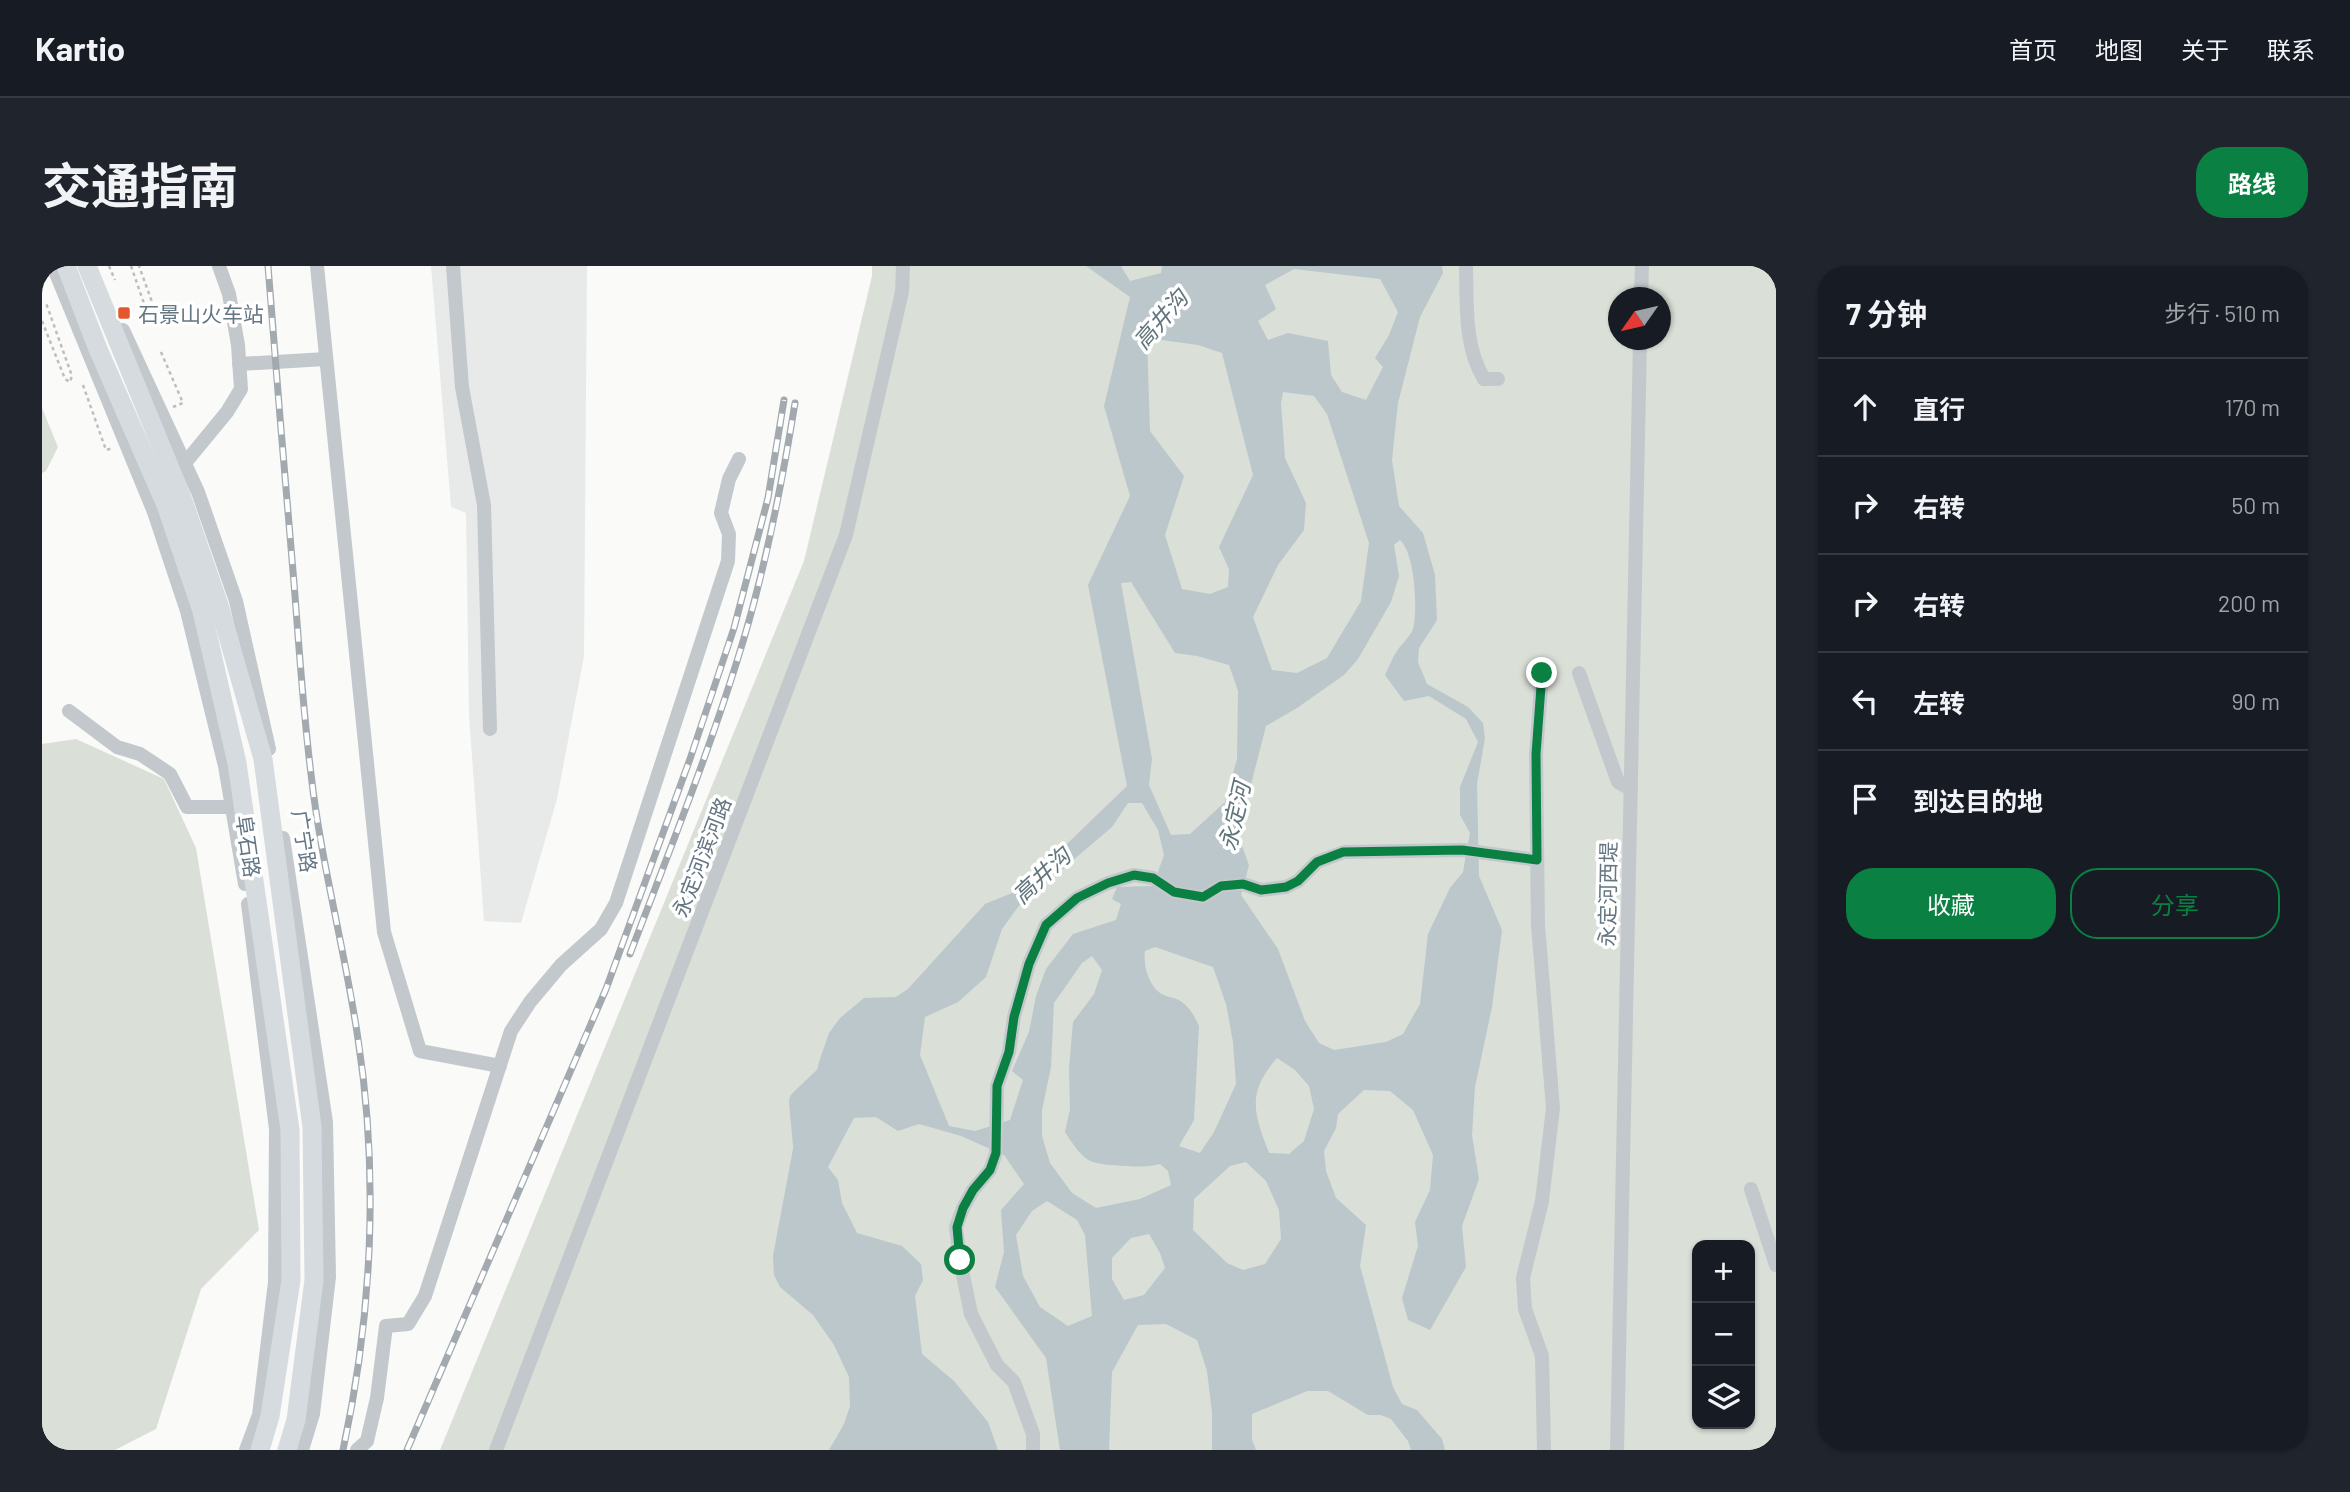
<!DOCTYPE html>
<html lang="zh">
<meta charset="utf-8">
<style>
body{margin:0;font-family:Barlow,"Noto Sans SC",sans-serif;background:#20242c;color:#f1f3f6}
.controls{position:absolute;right:21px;bottom:21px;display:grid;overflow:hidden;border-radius:14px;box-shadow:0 2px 5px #0004}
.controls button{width:63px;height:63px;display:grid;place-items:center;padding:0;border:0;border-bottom:2px solid #363941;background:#171b24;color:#f1f3f6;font:35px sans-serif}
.compass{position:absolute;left:1566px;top:21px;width:63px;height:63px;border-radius:50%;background:#171b24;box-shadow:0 2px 5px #0004;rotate:236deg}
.stop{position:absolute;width:21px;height:21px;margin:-16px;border:5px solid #0b8043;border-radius:50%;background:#fff}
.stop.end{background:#0b8043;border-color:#fff;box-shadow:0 2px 7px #0008}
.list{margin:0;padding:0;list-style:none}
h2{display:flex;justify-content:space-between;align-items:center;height:91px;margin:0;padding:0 28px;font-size:30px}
h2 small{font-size:23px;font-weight:400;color:#9ea1a6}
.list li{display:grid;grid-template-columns:46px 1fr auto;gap:21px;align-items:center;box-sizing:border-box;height:98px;padding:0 28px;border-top:2px solid #363941}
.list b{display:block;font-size:26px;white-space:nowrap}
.list em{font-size:23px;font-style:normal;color:#9ea1a6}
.actions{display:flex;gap:14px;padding:21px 28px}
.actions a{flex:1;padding:16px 0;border:2px solid #0b8043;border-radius:28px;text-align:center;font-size:24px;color:#0b8043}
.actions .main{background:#0b8043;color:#fff}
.icon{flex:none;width:38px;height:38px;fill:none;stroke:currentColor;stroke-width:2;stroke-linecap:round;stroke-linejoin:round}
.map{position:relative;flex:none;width:1734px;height:1184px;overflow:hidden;border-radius:28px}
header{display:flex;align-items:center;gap:42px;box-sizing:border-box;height:98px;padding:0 35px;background:#171b24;border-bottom:2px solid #363941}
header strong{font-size:33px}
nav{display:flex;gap:38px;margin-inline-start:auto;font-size:24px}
.intro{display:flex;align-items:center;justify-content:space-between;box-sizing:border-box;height:168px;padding:0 42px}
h1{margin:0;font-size:49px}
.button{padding:18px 32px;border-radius:28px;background:#0b8043;color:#fff;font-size:24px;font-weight:700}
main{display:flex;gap:42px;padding:0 42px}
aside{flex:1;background:#171b24;border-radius:28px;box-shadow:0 2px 5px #0004}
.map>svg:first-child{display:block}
</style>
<header>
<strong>Kartio</strong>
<nav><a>首页</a><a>地图</a><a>关于</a><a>联系</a></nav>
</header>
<div class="intro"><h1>交通指南</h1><a class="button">路线</a></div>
<main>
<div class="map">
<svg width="1734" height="1184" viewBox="0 0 1734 1184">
<rect width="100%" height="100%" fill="#fafaf8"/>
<!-- built -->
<path fill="#e8e9e9" d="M389 0H545L542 390 515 533 479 657 442 655 427 449 424 247 409 241Z"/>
<!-- green -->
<g fill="#dadfd7" fill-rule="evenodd">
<path d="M830 0H1734V1184H398L762 295 830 10ZM1576 32H1618V74H1576ZM1655 979H1708V1158H1655Z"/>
<path d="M0 142 16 181 4 205 0 207Z"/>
<path d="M34 473 122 513 154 582 217 964 159 1023 114 1163 73 1184H0V478Z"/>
</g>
<!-- water -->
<path fill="#bbc7cb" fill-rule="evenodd" d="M1044 0H1079L1088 15 1119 7 1120 0H1400L1401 7 1378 51 1356 137 1350 194 1357 240 1381 267 1393 309 1395 354 1377 382 1376 396 1385 418 1426 441 1441 457 1443 472 1435 518 1437 610 1460 664 1450 741 1433 821 1430 869 1437 913 1420 960 1424 1001 1388 1064 1366 1054 1360 1032 1376 980 1373 956 1388 924 1391 889 1371 844 1348 825 1322 824 1296 848 1294 862 1282 885 1284 905 1294 932 1324 959 1318 1000 1351 1121 1360 1138 1375 1144 1400 1173 1403 1184H1369L1366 1175 1349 1153 1339 1149H1326L1286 1125H1265L1210 1148V1174L1214 1184H1170V1146L1165 1105 1155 1074 1124 1058 1096 1059 1070 1106 1067 1184H1018L1004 1092 953 1021 962 986 959 944 982 918 962 889 919 870 877 858 856 865 834 851 812 852 786 901 796 914 800 937 815 967 860 980 879 998 881 1014 873 1030 880 1088 912 1115 946 1156 956 1184H787L802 1158 808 1140 807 1111 792 1079 771 1049 738 1021 732 1009 731 990 751 883 768 836 777 796 787 767 798 752 822 732 854 731 866 723 943 638 977 624 1085 520 1046 319 1088 230 1062 140 1088 31ZM1252 3 1338 13 1356 46 1347 69 1333 92 1341 101 1324 134 1300 126 1289 109 1286 75 1246 67 1226 74 1216 55 1234 43 1223 19ZM1105 72 1156 79 1180 87 1211 209 1177 281 1187 303 1186 321 1168 328 1140 323 1123 269 1142 210 1108 165ZM1241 126 1272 130 1285 148 1327 277 1319 335 1285 392 1255 407 1230 404 1211 351 1236 299 1262 264 1264 237 1243 192 1239 137ZM1358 274C1373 287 1376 344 1371 363 1368 371 1360 377 1355 385 1350 392 1347 401 1343 409L1362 435 1387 430 1424 453 1436 476 1418 521V549L1428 567 1421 606 1408 622 1386 668 1378 738 1361 768 1344 776 1292 784 1277 777 1263 755 1236 683 1199 629 1207 599 1196 569 1224 460 1255 442 1302 409 1316 393 1349 336 1357 310 1352 279ZM1089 316 1133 387 1155 390 1187 399 1196 425 1195 493 1183 536 1148 568 1129 569 1107 519 1110 493 1079 317ZM1086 537H1100L1116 564 1122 589 1111 620 1075 621 1070 633 1079 638 1074 654 1031 668 1004 703 994 730 987 766 970 805 981 814 968 854 933 865 907 860 878 789 883 751 916 736 944 711 960 663 976 641 1070 561ZM1113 681 1171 701 1184 738 1191 776 1194 818 1172 866 1158 887 1137 880 1152 854 1157 760C1153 751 1148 742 1140 736 1134 731 1125 732 1118 727 1106 718 1101 699 1103 685ZM1050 690 1060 704 1052 728 1031 756 1027 803 1028 843 1023 866C1044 899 1048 898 1085 900 1097 901 1106 901 1118 898L1126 905 1129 919 1098 933 1054 942 1030 927 1008 897 1000 870V844L1009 801 1012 737 1040 697ZM1235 792 1253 804 1267 820 1272 843 1262 875 1247 888 1227 887C1212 847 1204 827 1235 792ZM1204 896 1224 915 1237 944 1239 973 1223 998 1201 1004 1185 997 1151 964 1152 933 1188 900ZM1005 935 1035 954 1043 969 1050 1050 1026 1060 998 1041 981 1010 974 969 990 945ZM1107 968 1118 987 1123 1002 1102 1029 1082 1034 1070 1013V992L1089 972Z"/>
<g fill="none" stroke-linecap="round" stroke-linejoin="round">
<!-- river -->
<path stroke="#bbc7cb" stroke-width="26" d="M765 890 760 836 797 801"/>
<!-- path -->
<g stroke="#bbbfc2" stroke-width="2.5" stroke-dasharray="3.5 3.5" stroke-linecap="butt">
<path d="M67 0 73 14"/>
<path d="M89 0 106 49 112 52 114 47 97 0"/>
<path d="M0 55 23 113 28 116 30 110 4 37"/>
<path d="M119 86 141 137 131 141"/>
<path d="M41 119 64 184 71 182"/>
</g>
<!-- minor -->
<g stroke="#c3c8cc" stroke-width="14">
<path d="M11 0 112 246 145 345 183 500 203 618"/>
<path d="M275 0 342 666 378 785 458 800"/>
<path d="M411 0 420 121 442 239 448 463"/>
<path d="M1424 0C1425 38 1422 80 1442 113H1456"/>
<path d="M1599 32 1600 0"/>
<path d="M81 64 156 226 194 335 227 483"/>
<path d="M197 98 284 93"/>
<path d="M143 197 185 146 199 123 196 79 187 28 177 0"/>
<path d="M1500 407 1494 488 1496 659 1511 842 1500 935 1481 1012 1483 1043 1500 1090 1502 1184"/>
<path d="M1537 407 1576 516 1589 523"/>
<path d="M27 445 75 481 98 488 128 508 145 541H190"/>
<path d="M241 572 284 856 287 1011 271 1148 260 1184"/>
<path d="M1709 923 1734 999"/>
<path d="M204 1184 217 1149 233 1016 234 863 206 638"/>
<path d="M315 1184 325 1175 335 1132 344 1060 366 1058 383 1030 469 765 488 736 519 699 559 663 574 637 686 295 687 268 679 247 687 213 697 193"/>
<path d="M454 1184 804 269 860 26 861 0"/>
<path d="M991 1184V1168L972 1116 955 1099 929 1048 918 994 914 961 921 942 931 924 948 904 954 887 955 820 967 786 972 751 987 698 1004 659 1035 632 1066 617 1092 609 1111 612 1132 626 1161 631 1179 620 1201 618 1219 624 1244 621 1256 615 1275 596 1302 586 1421 584 1495 594"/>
<path d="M1575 1184 1598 74"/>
</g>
<!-- highway -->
<g stroke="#d6dbdf" stroke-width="19">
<path d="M24 0 56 83 124 239 160 345 195 497 248 864 249 1014 228 1150 218 1184"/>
<path d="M45 0 139 229 177 339 221 493 270 861 272 1014 254 1154 245 1184"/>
</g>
<defs>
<g id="rail">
<path d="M226 0C234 106 243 211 252 317 257 380 261 444 269 508 279 597 303 684 316 773 337 909 330 1050 301 1184"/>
<path d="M588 688C625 591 664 494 695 395 722 310 739 224 753 137"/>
<path d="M365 1184 564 723 648 493 692 362 726 232 742 134"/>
</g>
</defs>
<!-- rail casing -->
<use href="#rail" stroke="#a2aab0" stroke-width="7"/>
<!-- rail -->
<use href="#rail" stroke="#fff" stroke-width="4.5" stroke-dasharray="13" stroke-linecap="butt"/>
</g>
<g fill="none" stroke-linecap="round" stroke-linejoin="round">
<!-- route -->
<path stroke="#0b8043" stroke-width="9" d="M918 994 915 961 921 942 931 924 948 904 954 887 955 820 967 786 972 751 987 698 1004 659 1035 632 1066 617 1092 609 1111 612 1132 626 1161 631 1179 620 1201 618 1219 624 1244 621 1256 615 1275 596 1301 586 1420 584 1495 594 1494 488 1500 407"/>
</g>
<!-- markers -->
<rect fill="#e4572e" stroke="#fff" stroke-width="2.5" x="75" y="40" width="14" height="14" rx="3.5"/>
<g text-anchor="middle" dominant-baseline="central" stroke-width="7" stroke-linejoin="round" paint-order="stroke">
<!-- poi labels -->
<g font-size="21" fill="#657683" stroke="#fff" text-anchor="start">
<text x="96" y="47">石景山火车站</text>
</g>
<!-- street labels -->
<g font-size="21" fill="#657683" stroke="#fff">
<text transform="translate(263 575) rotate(81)">广宁路</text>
<text transform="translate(207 580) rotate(82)">阜石路</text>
<text transform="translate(659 591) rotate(-69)">永定河滨河路</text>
<text transform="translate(1565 628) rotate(-89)">永定河西堤</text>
</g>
<!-- water labels -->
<g font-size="23" font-style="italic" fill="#60757c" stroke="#fff">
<text transform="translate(1118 53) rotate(-49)">高井沟</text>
<text transform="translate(1192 550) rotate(-77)">永定河</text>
<text transform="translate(999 609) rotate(-43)">高井沟</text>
</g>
</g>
</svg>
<div class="controls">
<button>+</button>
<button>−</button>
<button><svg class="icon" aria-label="layers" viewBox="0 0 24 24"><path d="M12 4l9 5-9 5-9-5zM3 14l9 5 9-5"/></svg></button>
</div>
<svg class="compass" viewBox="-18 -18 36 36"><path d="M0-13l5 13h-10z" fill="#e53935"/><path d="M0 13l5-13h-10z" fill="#9ea1a6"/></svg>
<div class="stop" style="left:918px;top:994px"></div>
<div class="stop end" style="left:1500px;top:407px"></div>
</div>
<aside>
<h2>7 分钟<small>步行 · 510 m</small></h2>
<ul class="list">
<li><svg class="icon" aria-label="ahead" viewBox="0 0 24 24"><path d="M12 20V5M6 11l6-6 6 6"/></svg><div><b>直行</b></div><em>170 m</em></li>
<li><svg class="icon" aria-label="right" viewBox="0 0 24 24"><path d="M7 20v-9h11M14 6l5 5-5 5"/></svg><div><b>右转</b></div><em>50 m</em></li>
<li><svg class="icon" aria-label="right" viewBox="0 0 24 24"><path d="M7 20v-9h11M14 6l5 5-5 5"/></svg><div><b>右转</b></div><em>200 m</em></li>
<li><svg class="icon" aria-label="left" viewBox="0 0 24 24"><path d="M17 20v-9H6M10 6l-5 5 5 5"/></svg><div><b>左转</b></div><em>90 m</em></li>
<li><svg class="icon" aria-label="arrive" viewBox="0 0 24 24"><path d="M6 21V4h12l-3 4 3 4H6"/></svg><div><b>到达目的地</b></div></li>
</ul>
<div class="actions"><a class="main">收藏</a><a>分享</a></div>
</aside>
</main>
